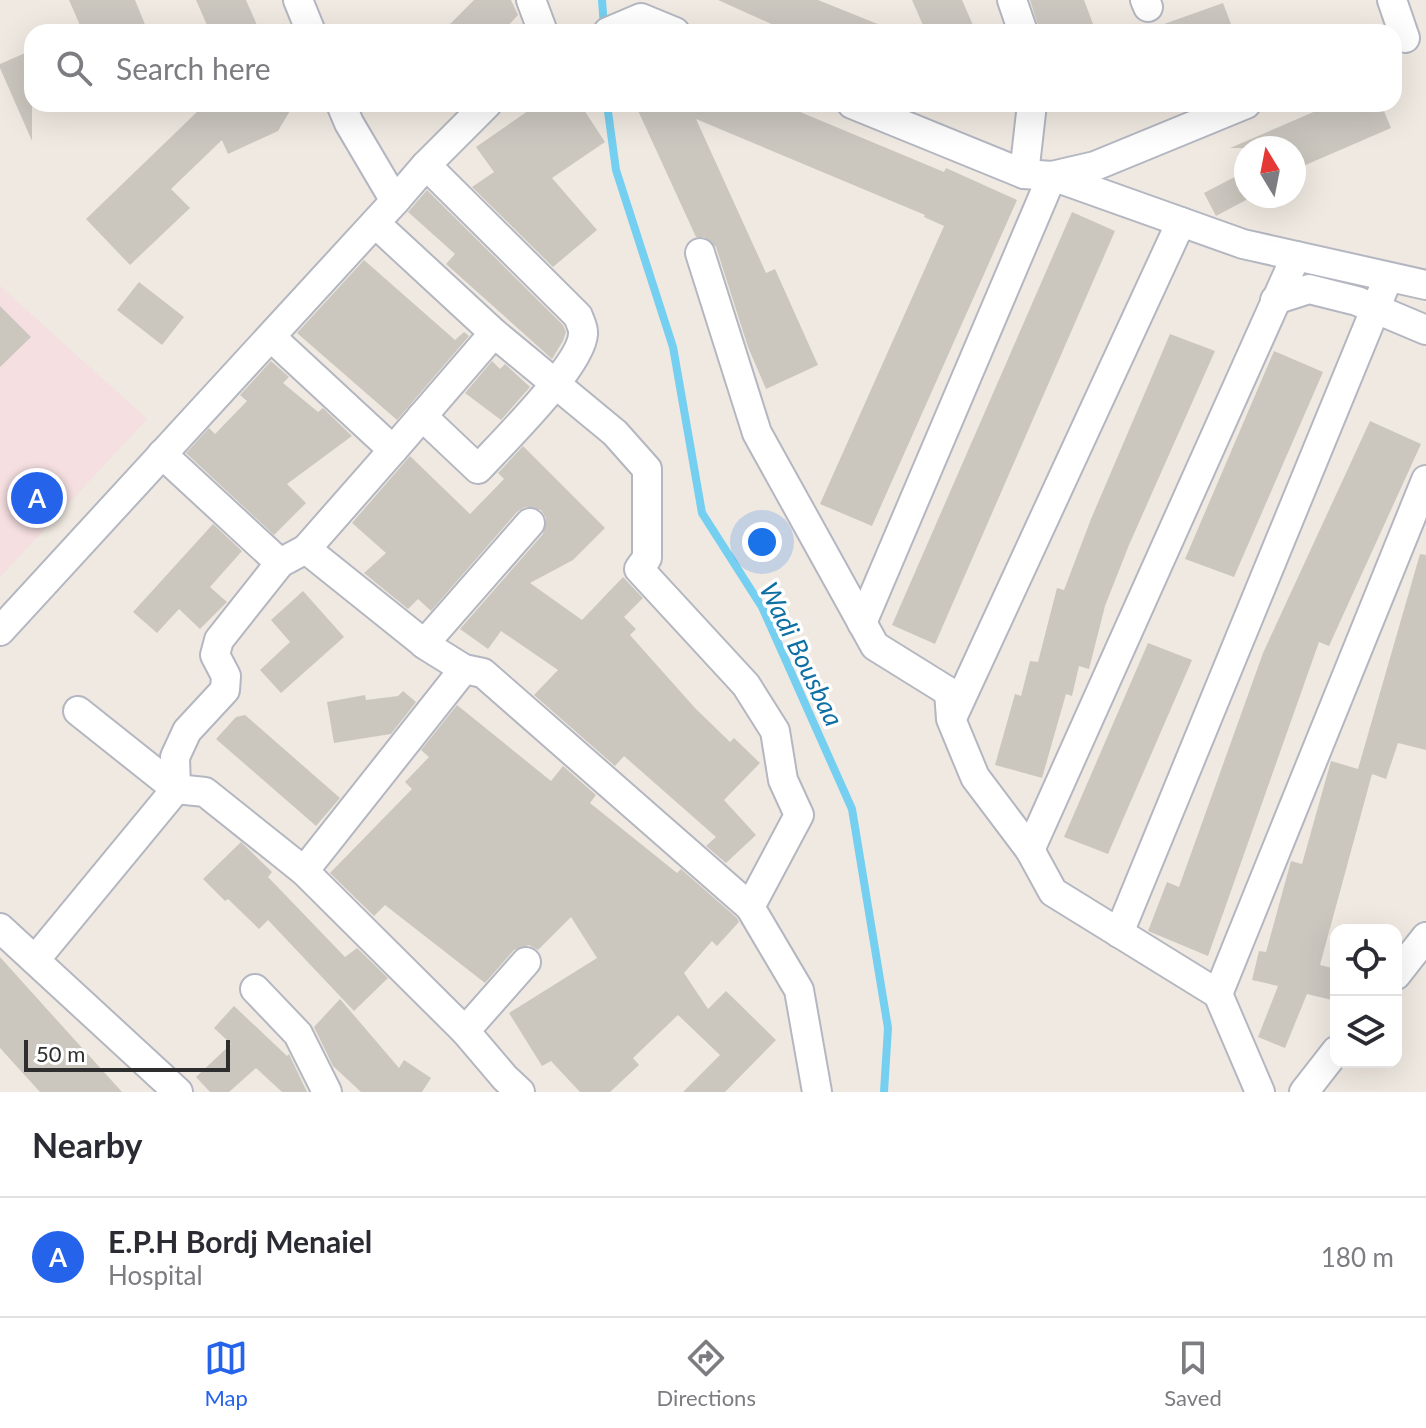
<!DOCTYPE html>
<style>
body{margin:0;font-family:Lato,sans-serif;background:#f2f2f3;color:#2b2b33}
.controls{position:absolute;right:24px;bottom:24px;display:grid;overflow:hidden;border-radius:16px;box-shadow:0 8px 32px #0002}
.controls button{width:72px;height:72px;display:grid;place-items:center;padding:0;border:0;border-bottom:2px solid #e1e1e2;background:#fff;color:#2b2b33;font:40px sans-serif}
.compass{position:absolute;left:1234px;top:136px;width:72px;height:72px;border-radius:50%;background:#fff;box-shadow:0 8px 32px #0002;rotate:350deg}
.scale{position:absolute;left:24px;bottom:20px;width:206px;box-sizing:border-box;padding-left:8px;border:4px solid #2e2e2e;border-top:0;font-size:22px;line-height:28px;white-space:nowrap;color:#2e2e2e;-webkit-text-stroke:6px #fff;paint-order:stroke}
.you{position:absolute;left:762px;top:542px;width:28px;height:28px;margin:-20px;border:6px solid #fff;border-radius:50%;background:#1a73e8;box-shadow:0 0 0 12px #1a73e833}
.badge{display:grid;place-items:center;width:52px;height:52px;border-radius:50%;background:#2563eb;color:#fff;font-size:26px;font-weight:700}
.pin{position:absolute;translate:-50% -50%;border:4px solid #fff;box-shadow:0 2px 8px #0006}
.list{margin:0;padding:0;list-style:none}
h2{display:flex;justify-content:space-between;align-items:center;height:104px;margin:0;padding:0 32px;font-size:34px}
h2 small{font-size:26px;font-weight:400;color:#7c7c81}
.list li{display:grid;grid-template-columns:52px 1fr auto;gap:24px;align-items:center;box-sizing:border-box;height:120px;padding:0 32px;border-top:2px solid #e1e1e2}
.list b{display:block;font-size:30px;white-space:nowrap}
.list p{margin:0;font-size:26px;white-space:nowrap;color:#7c7c81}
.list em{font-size:26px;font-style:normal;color:#7c7c81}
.icon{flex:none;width:44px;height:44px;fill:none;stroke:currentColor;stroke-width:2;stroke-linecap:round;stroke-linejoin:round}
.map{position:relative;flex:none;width:1426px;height:1092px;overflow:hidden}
.search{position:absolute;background:#fff;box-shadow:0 8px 32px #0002;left:24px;right:24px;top:24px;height:88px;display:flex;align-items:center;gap:20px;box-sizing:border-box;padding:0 28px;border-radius:24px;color:#7c7c81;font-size:30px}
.sheet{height:224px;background:#fff}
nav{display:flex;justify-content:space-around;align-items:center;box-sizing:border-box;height:112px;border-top:2px solid #e1e1e2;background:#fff;font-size:22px;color:#7c7c81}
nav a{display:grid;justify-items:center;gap:4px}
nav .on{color:#2563eb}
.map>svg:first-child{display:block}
</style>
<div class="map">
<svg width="1426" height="1092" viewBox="0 0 1426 1092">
<rect width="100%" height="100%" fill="#efe9e1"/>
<!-- medical -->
<path fill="#f5dfe0" d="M0 286 147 419 0 577Z"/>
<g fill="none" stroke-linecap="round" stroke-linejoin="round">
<!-- stream -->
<g stroke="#75cff0" stroke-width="8">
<path d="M602 0 604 27"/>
<path d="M607 104 616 170 673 347 702 513 762 607 852 809 888 1028 884 1092"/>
</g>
</g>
<!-- building -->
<g fill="#cbc7bf">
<path d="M69 0H135L148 32H83Z"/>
<path d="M196 0H246L260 32H210Z"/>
<path d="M474 0H511L518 15 502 32H442Z"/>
<path d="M718 0H818L895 31 789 32Z"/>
<path d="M912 0H962L976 32H926Z"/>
<path d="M1030 0H1084L1096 32H1040Z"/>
<path d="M1223 3 1234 32H1150V29Z"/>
<path d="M32 50V141L0 68V64Z"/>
<path d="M215 104H294L278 131 228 154 222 140 171 189 190 208 130 265 86 219 198 111Z"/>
<path d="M538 104H580L605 142 552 178 597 230 553 267 472 187 494 172 476 147Z"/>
<path d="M635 104H781L944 172 946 168 1017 200 872 526 820 504 944 226 924 217 925 215 696 119 766 273 775 269 818 365 766 389 748 347 716 247 704 237H696Z"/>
<path d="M1332 104H1381L1391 128 1294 170V148H1230Z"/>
<path d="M1246 171V200L1216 216 1204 193Z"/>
<path d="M427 190 563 325 566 332 563 341 552 359 446 264 455 254 408 212Z"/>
<path d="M1072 212 1115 231 935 644 892 625Z"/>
<path d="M364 260 455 340 464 332 469 336 397 420 297 333Z"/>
<path d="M139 282 184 317 162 345 117 310Z"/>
<path d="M0 306 31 337 0 367Z"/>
<path d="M1170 334 1215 351 1129 545 1105 606 1089 669 1079 666 1072 696 1066 694 1042 778 995 765 1015 694 1021 696 1030 661 1038 662 1057 588 1064 590 1091 519Z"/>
<path d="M1274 351 1323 372 1234 577 1185 559Z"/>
<path d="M271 361 289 377 283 383 318 412 323 408 352 436 287 484 306 503 274 535 186 453 209 428 215 434 247 401 240 395Z"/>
<path d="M492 361 500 369 505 364 530 387 501 420 465 393Z"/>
<path d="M1370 421 1421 444 1329 646 1319 642 1208 956 1148 931 1167 882 1179 887 1263 653Z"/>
<path d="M523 446 605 528 573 560 530 583 582 620 623 577 643 598 624 617 636 629 630 635 695 708 730 742 734 738 760 763 724 800 756 835 726 863 706 846 716 837 624 756 615 766 534 695 558 670 501 631 488 649 460 629 543 534 546 518 541 510 525 507 517 512 431 611 418 599 408 609 364 573 386 553 352 523 410 456 470 514 504 479 498 473Z"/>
<path d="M213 524 242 551 210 587 227 602 200 629 179 609 157 633 133 612Z"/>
<path d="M1420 554 1426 555V750L1398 743 1386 779 1372 774 1320 965 1336 969V1001L1307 994 1285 1048 1258 1037 1278 986 1252 980 1259 951 1266 952 1291 861 1302 864 1331 761 1358 769Z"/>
<path d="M303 591 344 637 281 693 260 670 290 642 271 620Z"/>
<path d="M1148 643 1192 660 1108 854 1064 837Z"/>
<path d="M403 691 416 702 391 734 334 743 327 702 365 695 366 700 398 696Z"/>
<path d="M457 705 551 781 563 766 596 795 590 803 677 873 681 869 737 918 739 922 717 946 712 941 684 973 708 1009 726 991 776 1040 725 1092H683L720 1055 678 1015 633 1058 639 1065 610 1092H580L551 1061 542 1066 509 1013 597 958 571 917 538 950 529 945 514 950 485 983 385 905 374 916 330 873 412 789 405 782 429 757 421 750Z"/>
<path d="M245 715 340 798 316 826 216 739 236 717Z"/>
<path d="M241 842 272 872 268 877 345 957 357 948 388 978 354 1011 268 920 259 929 228 899 225 901 203 879Z"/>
<path d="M0 957 45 1007 122 1092H40L0 1048Z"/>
<path d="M340 999 399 1068 404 1060 431 1078 422 1092H361L333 1066 314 1027Z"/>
<path d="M234 1006 287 1056 289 1054 307 1092H282L256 1068 229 1092H210L196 1077 231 1044 214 1028Z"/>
</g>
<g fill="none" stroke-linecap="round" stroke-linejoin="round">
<defs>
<g id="street">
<path d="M298 0 311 32"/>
<path d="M531 0 543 32"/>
<path d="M1012 0 1023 32"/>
<path d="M1145 0 1148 7"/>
<path d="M1392 0 1405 38"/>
<path d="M608 32 641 18 675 32"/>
<path d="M852 104 1024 174 1052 176 1095 166 1246 104"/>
<path d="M1024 174 1032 104"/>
<path d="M395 201 426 165 487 104"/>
<path d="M375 223 494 333 393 450"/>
<path d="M700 253 757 433 875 646 949 692 951 719 975 777 1030 850 1053 892 1218 994 1260 1092"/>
<path d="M1275 300 1309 289 1357 301 1426 330"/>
<path d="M494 333 615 433 647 469V558L639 569 746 685 775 731 783 780 799 815 750 907"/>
<path d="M422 416 478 469C501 444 582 365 583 334 584 329 580 322 578 316L426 165"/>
<path d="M162 454 280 563"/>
<path d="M306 549 427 646 464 669 483 673 750 907 799 990 817 1092"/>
<path d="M862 623 1052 176 1243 244 1426 285"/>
<path d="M0 631 395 201 349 123 341 104"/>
<path d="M424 644 530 523"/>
<path d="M464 669 304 871 465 1031 505 1078 520 1092"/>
<path d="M78 711 176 789 175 757 187 731 225 690 226 676 215 655 219 640 280 563 306 549 393 450 271 337"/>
<path d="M952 718 1181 222"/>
<path d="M1030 850 1296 256"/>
<path d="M0 928 178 1092"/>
<path d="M1119 933 1388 278"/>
<path d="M35 960 176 789 205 792 304 871"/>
<path d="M1396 975 1426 937"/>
<path d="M255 989 298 1034 327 1092"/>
<path d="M1218 994 1426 480"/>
<path d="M465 1031 526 962"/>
<path d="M1304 1092 1336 1051"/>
</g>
</defs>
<!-- street casing -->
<use href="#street" stroke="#b4b7c1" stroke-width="32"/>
<!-- street -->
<use href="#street" stroke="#fff" stroke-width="28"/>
</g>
<g text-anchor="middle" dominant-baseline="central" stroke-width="7" stroke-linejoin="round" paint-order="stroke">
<!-- water labels -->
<g font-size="26" font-style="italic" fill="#0d6fa3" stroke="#fff">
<text transform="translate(802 654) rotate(64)">Wadi Bousbaa</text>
</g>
</g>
</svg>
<div class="controls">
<button><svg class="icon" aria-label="locate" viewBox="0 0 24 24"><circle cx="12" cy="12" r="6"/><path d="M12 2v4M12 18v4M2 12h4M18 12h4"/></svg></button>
<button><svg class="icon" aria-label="layers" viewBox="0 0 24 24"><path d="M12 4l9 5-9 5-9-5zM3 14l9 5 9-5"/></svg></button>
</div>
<svg class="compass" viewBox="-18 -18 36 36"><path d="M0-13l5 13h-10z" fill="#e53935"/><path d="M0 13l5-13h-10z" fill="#7c7c81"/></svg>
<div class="scale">50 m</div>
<div class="you"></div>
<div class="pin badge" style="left:37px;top:498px">A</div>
<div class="search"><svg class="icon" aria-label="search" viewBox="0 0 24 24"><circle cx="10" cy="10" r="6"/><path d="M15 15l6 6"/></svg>Search here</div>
</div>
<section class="sheet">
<h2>Nearby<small></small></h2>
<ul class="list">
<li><span class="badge">A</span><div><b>E.P.H Bordj Menaiel</b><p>Hospital</p></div><em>180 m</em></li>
</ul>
</section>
<nav>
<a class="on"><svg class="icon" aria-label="map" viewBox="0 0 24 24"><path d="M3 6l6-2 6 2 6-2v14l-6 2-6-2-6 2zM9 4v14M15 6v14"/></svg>Map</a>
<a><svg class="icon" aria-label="directions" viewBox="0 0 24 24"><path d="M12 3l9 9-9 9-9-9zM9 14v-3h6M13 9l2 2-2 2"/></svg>Directions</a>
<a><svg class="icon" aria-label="saved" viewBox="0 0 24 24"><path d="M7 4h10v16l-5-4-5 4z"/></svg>Saved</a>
</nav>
